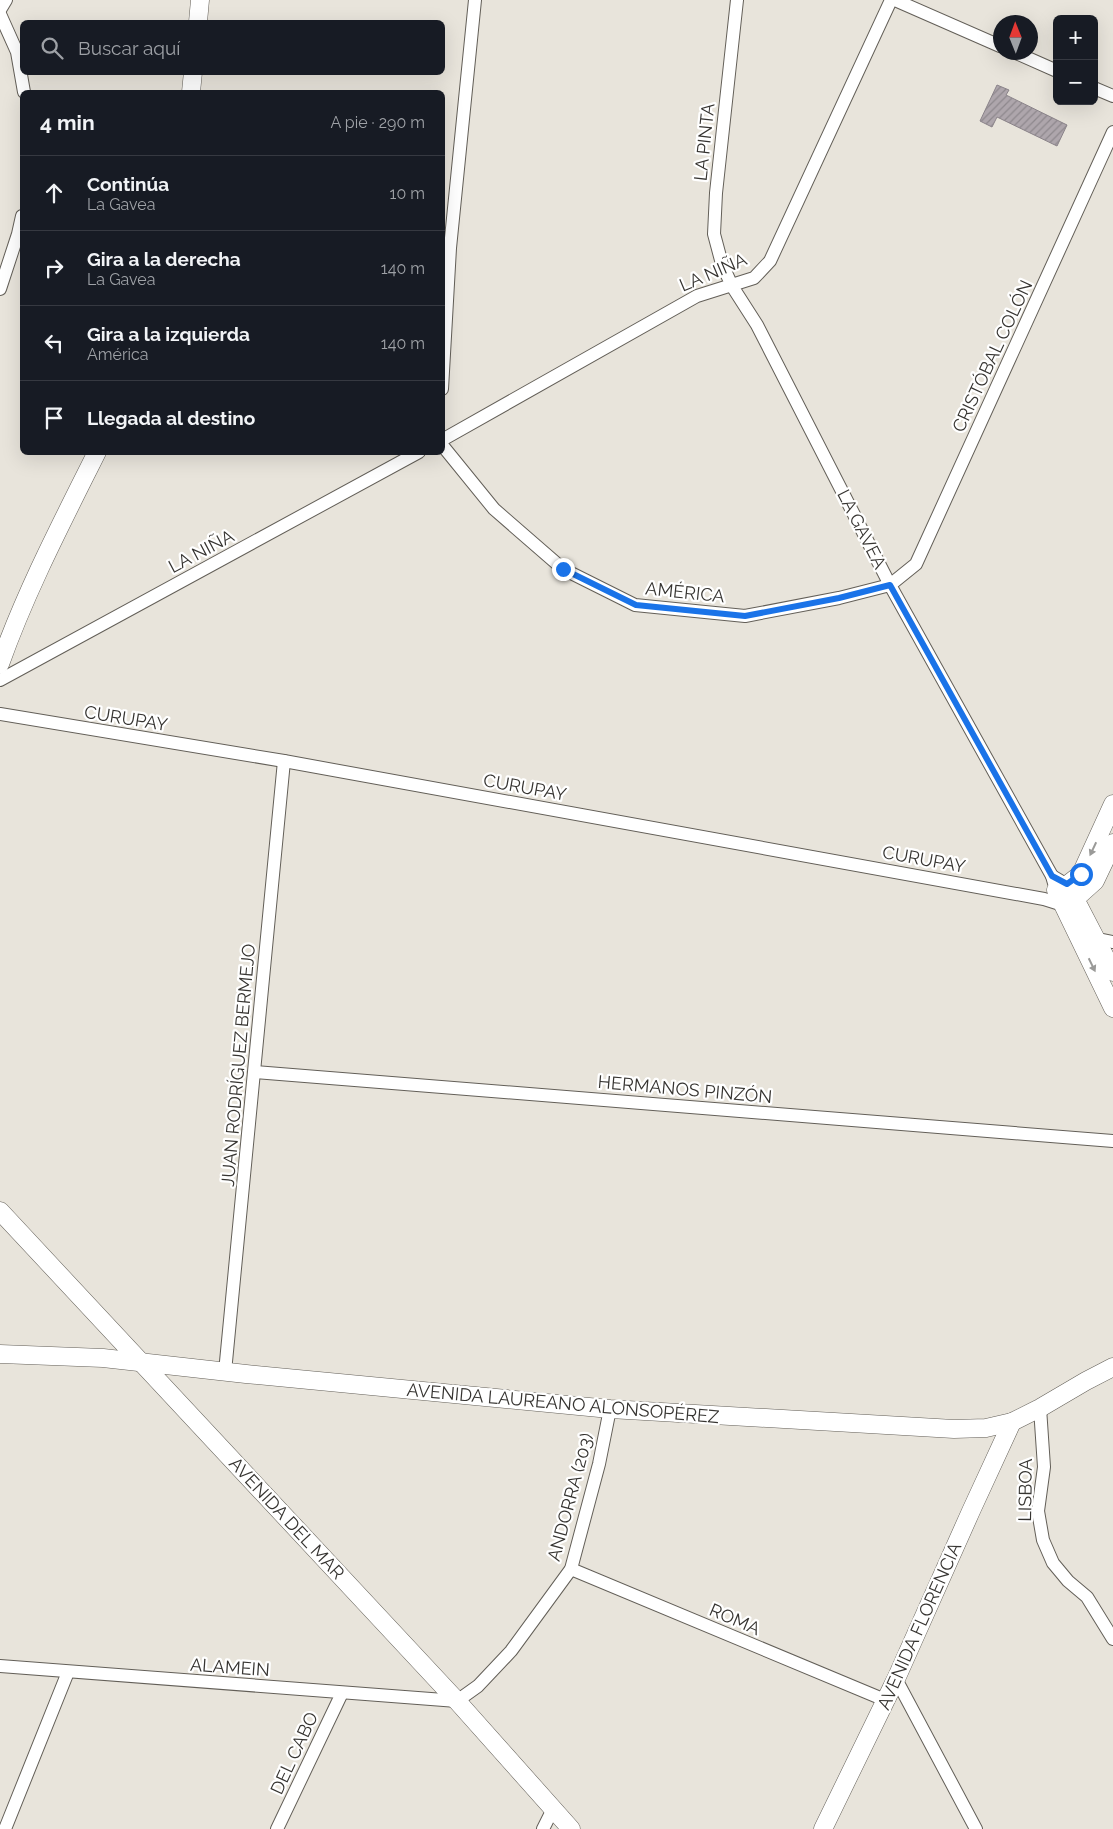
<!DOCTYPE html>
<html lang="es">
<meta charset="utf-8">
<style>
body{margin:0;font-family:Raleway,sans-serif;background:#20242c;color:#f1f3f6}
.controls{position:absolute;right:15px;top:15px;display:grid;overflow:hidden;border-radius:8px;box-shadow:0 5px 20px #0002}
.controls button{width:45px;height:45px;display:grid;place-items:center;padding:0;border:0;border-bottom:1px solid #363941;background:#171b24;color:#f1f3f6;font:25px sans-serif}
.compass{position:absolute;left:993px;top:15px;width:45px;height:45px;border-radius:50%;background:#171b24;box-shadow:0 5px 20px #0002;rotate:359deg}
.stop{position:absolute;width:15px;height:15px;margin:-11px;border:4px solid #1a73e8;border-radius:50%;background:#fff}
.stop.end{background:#1a73e8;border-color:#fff;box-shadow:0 1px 5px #0008}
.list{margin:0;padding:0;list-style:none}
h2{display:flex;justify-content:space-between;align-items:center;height:65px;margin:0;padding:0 20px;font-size:21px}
h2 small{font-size:16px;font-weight:400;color:#9ea1a6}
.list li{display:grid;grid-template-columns:32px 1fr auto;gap:15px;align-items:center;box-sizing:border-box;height:75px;padding:0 20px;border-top:1px solid #363941}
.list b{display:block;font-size:19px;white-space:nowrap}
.list p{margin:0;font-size:16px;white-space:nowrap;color:#9ea1a6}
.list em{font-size:16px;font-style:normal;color:#9ea1a6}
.icon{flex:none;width:28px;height:28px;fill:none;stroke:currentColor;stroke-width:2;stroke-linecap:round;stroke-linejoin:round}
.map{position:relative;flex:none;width:1113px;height:1829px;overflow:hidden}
.search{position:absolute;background:#171b24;box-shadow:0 5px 20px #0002;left:20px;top:20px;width:425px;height:55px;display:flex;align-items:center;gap:12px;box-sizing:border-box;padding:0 18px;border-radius:8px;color:#9ea1a6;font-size:19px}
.panel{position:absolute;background:#171b24;box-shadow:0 5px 20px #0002;left:20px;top:90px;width:425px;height:365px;border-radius:8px}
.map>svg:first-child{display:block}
</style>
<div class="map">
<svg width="1113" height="1829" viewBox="0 0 1113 1829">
<defs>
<pattern id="building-hatch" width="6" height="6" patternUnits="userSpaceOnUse" patternTransform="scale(1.25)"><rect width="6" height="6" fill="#aea6ac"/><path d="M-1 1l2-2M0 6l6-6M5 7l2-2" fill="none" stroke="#8e888d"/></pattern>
</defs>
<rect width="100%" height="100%" fill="#e8e4db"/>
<!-- building -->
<path fill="url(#building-hatch)" stroke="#8a8389" d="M997 85 1009 90 1006 95 1067 125 1057 146 997 117 992 127 980 121Z"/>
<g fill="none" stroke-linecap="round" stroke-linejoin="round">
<defs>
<g id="street">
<path d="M737 0 716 193 714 234 722 264 732 286 757 325 890 585 1052 876 1054 883"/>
<path d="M895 0 1000 46"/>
<path d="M0 10 6 0"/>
<path d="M0 14 17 52 24 92"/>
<path d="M1014 52 1057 71"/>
<path d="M1094 88 1113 96"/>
<path d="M0 289 18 234 22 216"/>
<path d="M442 389 450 248 475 0"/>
<path d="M442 440 697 296 754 278 770 261 891 0"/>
<path d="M442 445 494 509 563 569 635 605 745 616 839 598 890 585 916 564 1113 132"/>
<path d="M0 680 419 452"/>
<path d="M0 714 284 761 1044 899 1063 905 1067 903"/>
<path d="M1052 876 1067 885 1070 889"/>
<path d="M1092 941 1097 939 1113 942"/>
<path d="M255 1072 1113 1141"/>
<path d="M225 1372 284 761"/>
<path d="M1040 1408 1044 1467 1038 1511 1043 1540 1053 1563 1068 1581 1087 1597 1113 1639"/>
<path d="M571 1569 885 1700"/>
<path d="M0 1666 457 1701 478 1686 511 1651 571 1569 599 1464 610 1409"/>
<path d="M896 1679 976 1829"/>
<path d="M5 1829 68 1672"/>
<path d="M277 1829 342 1693"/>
<path d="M543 1829 553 1809"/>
</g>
<g id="secondary">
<path d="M198 22 200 0"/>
<path d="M191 92 193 72"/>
<path d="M0 664C26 591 62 522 97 452"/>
<path d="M1113 804 1081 874 1067 885 1056 890 1113 1008"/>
<path d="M1113 843 1095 881 1075 899 1113 972"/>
<path d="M0 1211 457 1701 571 1829"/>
<path d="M0 1354 103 1358 246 1374 610 1409 954 1429 986 1428 1012 1422 1040 1408 1086 1381 1113 1367"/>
<path d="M823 1829 896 1679 971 1511 1012 1422"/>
</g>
</defs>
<!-- street casing -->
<use href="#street" stroke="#635f58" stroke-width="14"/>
<!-- secondary casing -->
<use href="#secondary" stroke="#635f58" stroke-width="19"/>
<!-- street -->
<use href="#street" stroke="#fff" stroke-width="12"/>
<!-- secondary -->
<use href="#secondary" stroke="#fff" stroke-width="18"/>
</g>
<!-- one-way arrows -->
<defs><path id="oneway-solid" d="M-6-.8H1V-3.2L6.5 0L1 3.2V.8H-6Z" transform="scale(1.25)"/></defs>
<g fill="#9a9a98">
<use href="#oneway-solid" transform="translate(1093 849) rotate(115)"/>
<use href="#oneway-solid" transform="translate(1092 965) rotate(64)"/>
</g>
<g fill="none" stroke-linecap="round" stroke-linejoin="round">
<!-- route -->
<path stroke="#1a73e8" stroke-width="6" d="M563 569 636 605 745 616 839 598 890 585 1052 876 1067 884 1081 874"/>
</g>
<g text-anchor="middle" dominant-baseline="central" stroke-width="4.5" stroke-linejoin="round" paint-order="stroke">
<!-- street labels -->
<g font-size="18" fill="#363431" stroke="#fff">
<text transform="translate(704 142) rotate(-84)">LA PINTA</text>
<text transform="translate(713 272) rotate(-23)">LA NIÑA</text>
<text transform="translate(992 356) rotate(-65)">CRISTÓBAL COLÓN</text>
<text transform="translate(862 529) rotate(63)">LA GAVEA</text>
<text transform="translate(201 551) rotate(-28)">LA NIÑA</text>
<text transform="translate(685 592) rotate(6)">AMÉRICA</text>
<text transform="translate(126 718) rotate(9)">CURUPAY</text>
<text transform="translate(525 787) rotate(10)">CURUPAY</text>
<text transform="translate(924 859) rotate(10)">CURUPAY</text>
<text transform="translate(238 1065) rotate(-85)">JUAN RODRÍGUEZ BERMEJO</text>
<text transform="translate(685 1089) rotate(5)">HERMANOS PINZÓN</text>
<text transform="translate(563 1403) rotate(5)">AVENIDA LAUREANO ALONSOPÉREZ</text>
<text transform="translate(1025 1490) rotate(-89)">LISBOA</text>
<text transform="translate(570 1497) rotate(-75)">ANDORRA (203)</text>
<text transform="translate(287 1518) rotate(47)">AVENIDA DEL MAR</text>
<text transform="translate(735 1619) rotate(23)">ROMA</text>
<text transform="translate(919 1626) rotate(-66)">AVENIDA FLORENCIA</text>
<text transform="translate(230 1667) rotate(4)">ALAMEIN</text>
<text transform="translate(294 1753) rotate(-65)">DEL CABO</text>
</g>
</g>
</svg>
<div class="controls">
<button>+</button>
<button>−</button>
</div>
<svg class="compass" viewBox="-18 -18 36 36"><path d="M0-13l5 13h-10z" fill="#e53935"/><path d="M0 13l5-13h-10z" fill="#9ea1a6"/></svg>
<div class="stop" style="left:1081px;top:874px"></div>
<div class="stop end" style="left:563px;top:569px"></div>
<div class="search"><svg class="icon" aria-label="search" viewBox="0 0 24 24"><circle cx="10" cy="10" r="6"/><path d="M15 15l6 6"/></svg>Buscar aquí</div>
<section class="panel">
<h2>4 min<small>A pie · 290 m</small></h2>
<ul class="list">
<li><svg class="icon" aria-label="ahead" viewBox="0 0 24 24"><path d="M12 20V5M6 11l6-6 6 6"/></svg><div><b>Continúa</b><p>La Gavea</p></div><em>10 m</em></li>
<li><svg class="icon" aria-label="right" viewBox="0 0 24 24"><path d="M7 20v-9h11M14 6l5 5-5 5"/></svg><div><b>Gira a la derecha</b><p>La Gavea</p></div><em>140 m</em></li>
<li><svg class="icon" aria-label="left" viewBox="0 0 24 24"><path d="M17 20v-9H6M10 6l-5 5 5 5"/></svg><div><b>Gira a la izquierda</b><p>América</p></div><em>140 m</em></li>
<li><svg class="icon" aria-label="arrive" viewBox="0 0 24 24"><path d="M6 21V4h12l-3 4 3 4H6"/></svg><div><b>Llegada al destino</b></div></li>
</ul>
</section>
</div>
